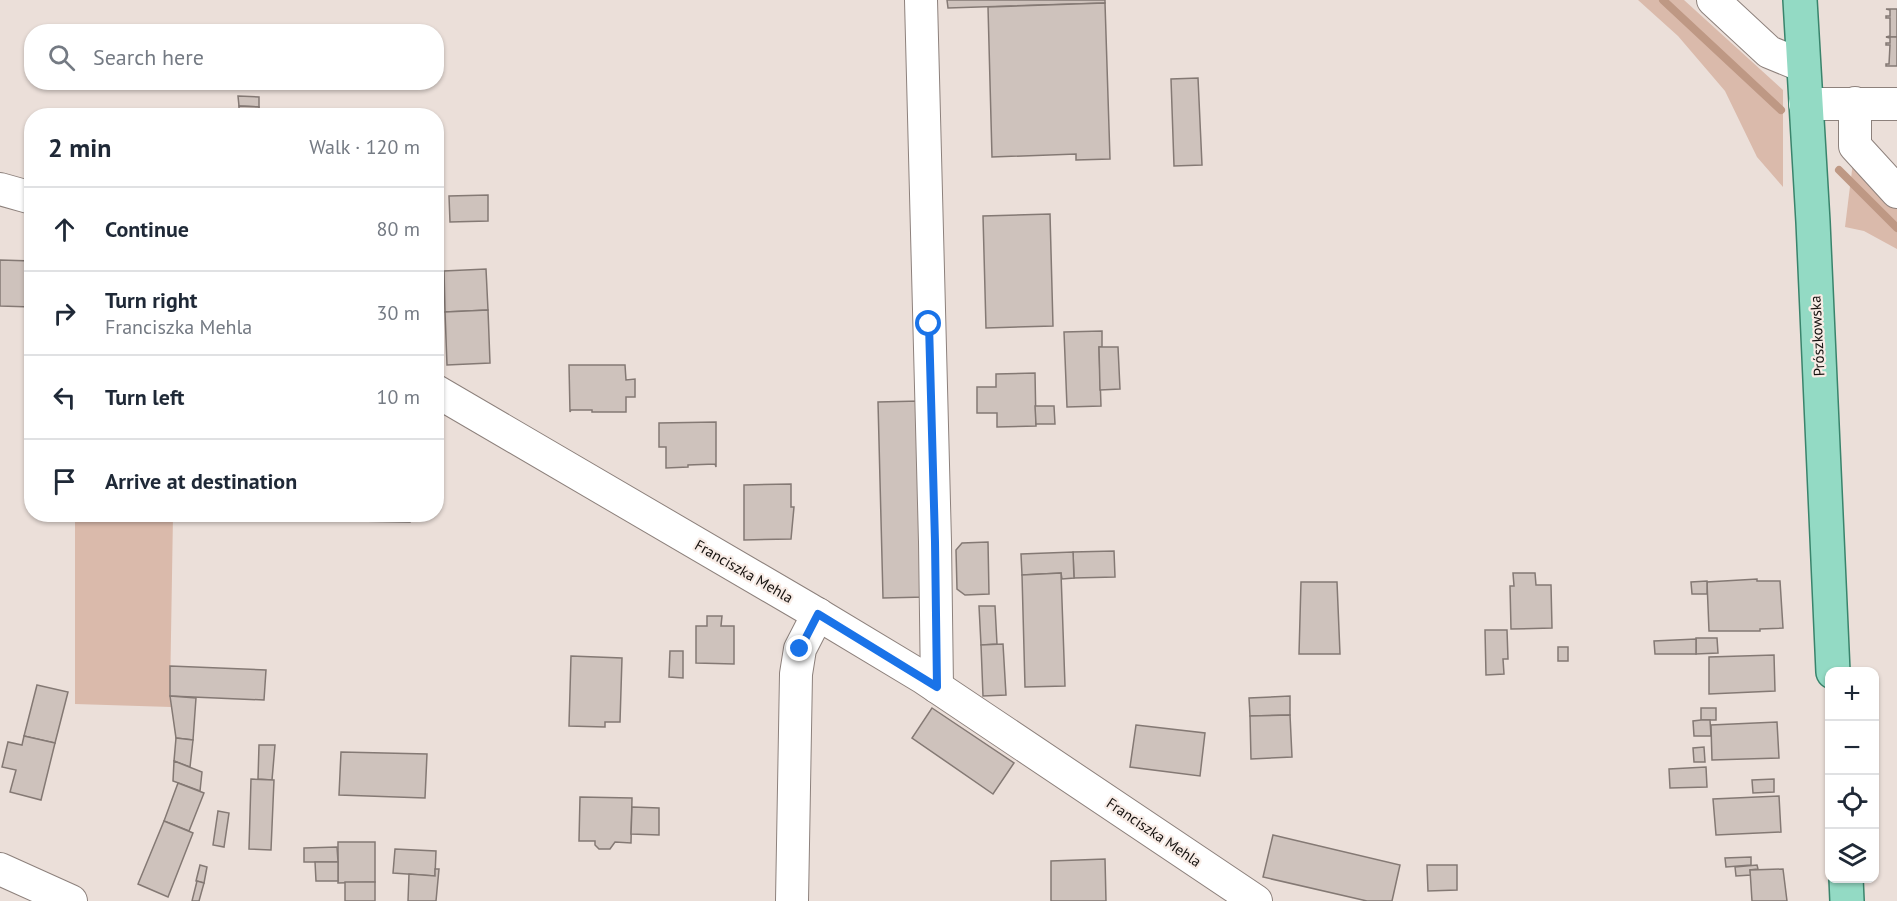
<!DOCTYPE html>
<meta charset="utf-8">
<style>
body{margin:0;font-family:"PT Sans",sans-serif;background:#f6f6f7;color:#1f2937}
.controls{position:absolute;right:18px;bottom:18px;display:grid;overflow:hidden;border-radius:12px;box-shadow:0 2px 4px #0004}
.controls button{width:54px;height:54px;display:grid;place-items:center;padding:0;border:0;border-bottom:2px solid #e0e1e3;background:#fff;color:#1f2937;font:30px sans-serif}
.stop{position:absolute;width:18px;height:18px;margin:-14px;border:4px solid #1a73e8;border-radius:50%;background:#fff}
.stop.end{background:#1a73e8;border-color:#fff;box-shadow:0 2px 6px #0008}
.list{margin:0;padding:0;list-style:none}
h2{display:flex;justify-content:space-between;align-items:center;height:78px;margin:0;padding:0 24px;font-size:26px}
h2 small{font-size:20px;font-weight:400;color:#747a83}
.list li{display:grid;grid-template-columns:39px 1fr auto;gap:18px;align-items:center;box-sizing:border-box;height:84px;padding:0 24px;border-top:2px solid #e0e1e3}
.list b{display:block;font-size:22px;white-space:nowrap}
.list p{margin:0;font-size:20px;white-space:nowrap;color:#747a83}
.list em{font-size:20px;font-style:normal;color:#747a83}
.icon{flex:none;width:33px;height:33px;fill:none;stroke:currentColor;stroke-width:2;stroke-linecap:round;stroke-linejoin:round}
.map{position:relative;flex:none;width:1897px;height:901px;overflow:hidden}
.search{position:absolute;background:#fff;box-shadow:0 2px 4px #0004;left:24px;top:24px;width:420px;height:66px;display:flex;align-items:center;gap:15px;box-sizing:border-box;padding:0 21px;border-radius:24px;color:#747a83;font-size:22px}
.panel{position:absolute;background:#fff;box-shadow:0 2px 4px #0004;left:24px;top:108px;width:420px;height:414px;border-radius:24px}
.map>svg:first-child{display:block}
</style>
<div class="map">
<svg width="1897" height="901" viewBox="0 0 1897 901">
<rect width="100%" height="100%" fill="#ebdfd9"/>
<!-- green -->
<g fill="#dabaab">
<path d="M1638 0H1684L1783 90V187L1757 157 1725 91 1678 36Z"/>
<path d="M1855 146 1897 192V249L1864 231 1845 227Z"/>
<path d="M75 515H173L170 696 171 707 75 704Z"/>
</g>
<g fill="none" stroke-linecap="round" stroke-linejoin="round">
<!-- stream -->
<g stroke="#be9884" stroke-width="8">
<path d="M1663 0 1781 110"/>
<path d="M1839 170 1897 228"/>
</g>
</g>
<!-- building -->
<g fill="#cec2bc" stroke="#847974" stroke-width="1.5">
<path d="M947 0H1105V3L948 8Z"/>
<path d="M1105 3 1110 159 1076 160V154L992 157 988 7Z"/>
<path d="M1886 9H1897V37H1886L1890 36V18H1886V16H1890V10Z"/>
<path d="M1886 37H1897V66H1886V64H1889L1890 45H1886V43H1890V38Z"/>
<path d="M1198 78 1202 165 1174 166 1171 79Z"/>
<path d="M238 96 259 97V107L239 106Z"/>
<path d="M239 106 259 107V116H239Z"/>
<path d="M488 195V221L450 222 449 196Z"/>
<path d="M1050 214 1053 326 986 328 983 216Z"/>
<path d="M0 260 32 261V307L0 306Z"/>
<path d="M486 269 488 310 445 312 444 271Z"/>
<path d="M488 310 490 363 447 365 445 312Z"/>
<path d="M1102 331V347H1099L1101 406 1067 407 1064 332Z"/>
<path d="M1099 347H1118L1120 389 1100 390Z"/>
<path d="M569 365H625L626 380 635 379V397H626V412H592V410H571L570 412Z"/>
<path d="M1035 373 1036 426 997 427V413H977V387H996V374Z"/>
<path d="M920 401 925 597 883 598 878 402Z"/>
<path d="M1035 406H1054L1055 424H1036Z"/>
<path d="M716 422V467L715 464 688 465V467L666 468V447H659V423Z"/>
<path d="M791 484V507H794L791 539 744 540V485Z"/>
<path d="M354 514H410V522L354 521Z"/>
<path d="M988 542 989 594 965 595 957 589 956 550 962 543Z"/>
<path d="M1114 551 1115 577 1074 578 1073 552Z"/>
<path d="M1073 552 1074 578 1062 579 1061 573 1022 575 1021 554Z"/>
<path d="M1061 573 1065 686 1025 687 1022 575Z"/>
<path d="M1513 573H1535L1536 585H1551L1552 628 1511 629 1510 586H1514Z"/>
<path d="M1757 579V581H1780L1783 628 1760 629V631H1709L1707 582Z"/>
<path d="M1707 581V594H1692L1691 582Z"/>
<path d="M1301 582H1337L1340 654H1299Z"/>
<path d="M979 606H995L997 644 981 645Z"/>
<path d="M707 616H722L721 626H734V664L696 663V626H707Z"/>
<path d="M1485 630H1507L1508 659H1503L1504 674 1486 675Z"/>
<path d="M1696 638H1717L1718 653 1696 654Z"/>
<path d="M1696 639V654H1655L1654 641Z"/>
<path d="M1003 644 1006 695 983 696 981 645Z"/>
<rect x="1558" y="647" width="10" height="14"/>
<path d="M670 651H683V678L669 677Z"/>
<path d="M1774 655 1775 691 1709 694V657Z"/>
<path d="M571 656 622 658 620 722H605V727L569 726Z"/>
<path d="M170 666 266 670 264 700 170 696Z"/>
<path d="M37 685 68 692 55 743 24 736Z"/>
<path d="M170 696 196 698 193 740 176 738Z"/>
<path d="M1290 696V715L1250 716 1249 698Z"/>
<path d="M932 708 1014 763 993 794 912 738Z"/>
<rect x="1701" y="708" width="15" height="12"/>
<path d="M1290 715 1292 757 1251 759 1250 716Z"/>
<path d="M1701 720H1710L1711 736H1694L1693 721Z"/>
<path d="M1777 722 1779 758 1712 760 1711 725Z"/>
<path d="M1136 725 1205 733 1200 776 1130 767Z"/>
<path d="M24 736 55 743 41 800 10 792 16 770 2 767 8 742 22 745Z"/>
<path d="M176 738 193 740 190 767 174 761Z"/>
<path d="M259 745H275L272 780 258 779Z"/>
<path d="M1704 747 1705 762H1694L1693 748Z"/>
<path d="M341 752 427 754 425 798 339 795Z"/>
<path d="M174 761 202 772 200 791 173 781Z"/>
<path d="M1706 767 1707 787 1670 788 1669 769Z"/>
<path d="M251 779 274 780 271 850 249 849Z"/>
<path d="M1774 779V792L1753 793 1752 780Z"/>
<path d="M178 783 204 793 189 831 164 821Z"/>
<path d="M1779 796 1781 832 1716 835 1713 799Z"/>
<path d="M580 797 632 798 631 843 615 842 610 849H599L595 845V841H579Z"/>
<path d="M632 807 659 808V835L631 834Z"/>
<path d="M218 811 229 813 224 847 213 845Z"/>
<path d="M164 821 193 833 168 897 138 884Z"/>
<path d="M1273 835 1400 865 1392 901H1367L1263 877Z"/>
<path d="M338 842H375V882L338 883Z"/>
<path d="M337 847 338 862H304V848Z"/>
<path d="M395 849 436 851 435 876 393 873Z"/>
<path d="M1751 857V865L1726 867 1725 858Z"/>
<path d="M1105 859 1106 901H1051V861Z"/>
<path d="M315 862H338V881H316Z"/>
<path d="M200 865 207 867 204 883 196 881Z"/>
<path d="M1427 865H1457V890L1428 891Z"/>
<path d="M1757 865 1758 869 1750 870 1751 875 1736 876 1735 867Z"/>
<path d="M435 869H439L436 901H408L409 874 435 876Z"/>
<path d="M1783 869 1787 901H1752L1750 870Z"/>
<path d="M197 881 204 883 199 901H192Z"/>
<rect x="345" y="882" width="30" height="19"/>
</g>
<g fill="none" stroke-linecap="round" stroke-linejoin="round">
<defs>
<g id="minor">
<path d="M921 0 935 542 937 687"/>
<path d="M1713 0 1769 52 1803 66"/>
<path d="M1855 103V146L1897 192"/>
<path d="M1805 104H1897"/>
<path d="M0 189 32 198"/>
<path d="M436 391 809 609 922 677 1256 901"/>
<path d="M0 869 71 901"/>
<path d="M792 901 796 674 800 649 818 614"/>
</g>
<g id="major">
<path d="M1800 0 1813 222 1833 672"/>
<path d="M1846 878 1847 901"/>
</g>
</defs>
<!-- minor casing -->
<use href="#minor" stroke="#8d817c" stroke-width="34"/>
<!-- major casing -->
<use href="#major" stroke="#39846c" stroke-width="36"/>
<!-- minor -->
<use href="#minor" stroke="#fff" stroke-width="32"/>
<!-- major -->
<use href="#major" stroke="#93dac4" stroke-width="33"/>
</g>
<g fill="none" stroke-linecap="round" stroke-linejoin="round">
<!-- route -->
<path stroke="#1a73e8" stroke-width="8" d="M800 649 818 614 937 687 935 542 929 324"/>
</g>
<g text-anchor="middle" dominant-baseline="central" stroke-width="4.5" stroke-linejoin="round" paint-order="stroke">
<!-- street labels -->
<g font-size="15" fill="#171310" stroke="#f8ece6">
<text transform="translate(1817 336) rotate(-93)">Prószkowska</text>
<text transform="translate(744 571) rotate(30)">Franciszka Mehla</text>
<text transform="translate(1154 832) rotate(34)">Franciszka Mehla</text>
</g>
</g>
</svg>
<div class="controls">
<button>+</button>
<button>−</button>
<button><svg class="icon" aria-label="locate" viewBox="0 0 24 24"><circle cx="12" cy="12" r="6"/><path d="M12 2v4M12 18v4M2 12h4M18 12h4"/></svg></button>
<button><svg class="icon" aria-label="layers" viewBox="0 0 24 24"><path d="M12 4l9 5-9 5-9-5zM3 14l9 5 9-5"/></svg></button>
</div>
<div class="stop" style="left:929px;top:324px"></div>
<div class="stop end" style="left:800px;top:649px"></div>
<div class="search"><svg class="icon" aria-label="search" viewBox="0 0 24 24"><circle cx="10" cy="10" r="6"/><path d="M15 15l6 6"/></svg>Search here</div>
<section class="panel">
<h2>2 min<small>Walk · 120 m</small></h2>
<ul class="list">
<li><svg class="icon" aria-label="ahead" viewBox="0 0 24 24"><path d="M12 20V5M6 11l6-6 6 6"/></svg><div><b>Continue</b></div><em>80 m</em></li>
<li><svg class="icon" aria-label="right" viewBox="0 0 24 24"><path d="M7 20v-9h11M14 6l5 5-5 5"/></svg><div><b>Turn right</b><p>Franciszka Mehla</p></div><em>30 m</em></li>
<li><svg class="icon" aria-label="left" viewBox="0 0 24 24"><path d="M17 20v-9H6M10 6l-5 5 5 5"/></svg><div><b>Turn left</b></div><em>10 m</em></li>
<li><svg class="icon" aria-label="arrive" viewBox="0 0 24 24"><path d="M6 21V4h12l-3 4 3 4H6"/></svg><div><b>Arrive at destination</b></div></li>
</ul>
</section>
</div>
